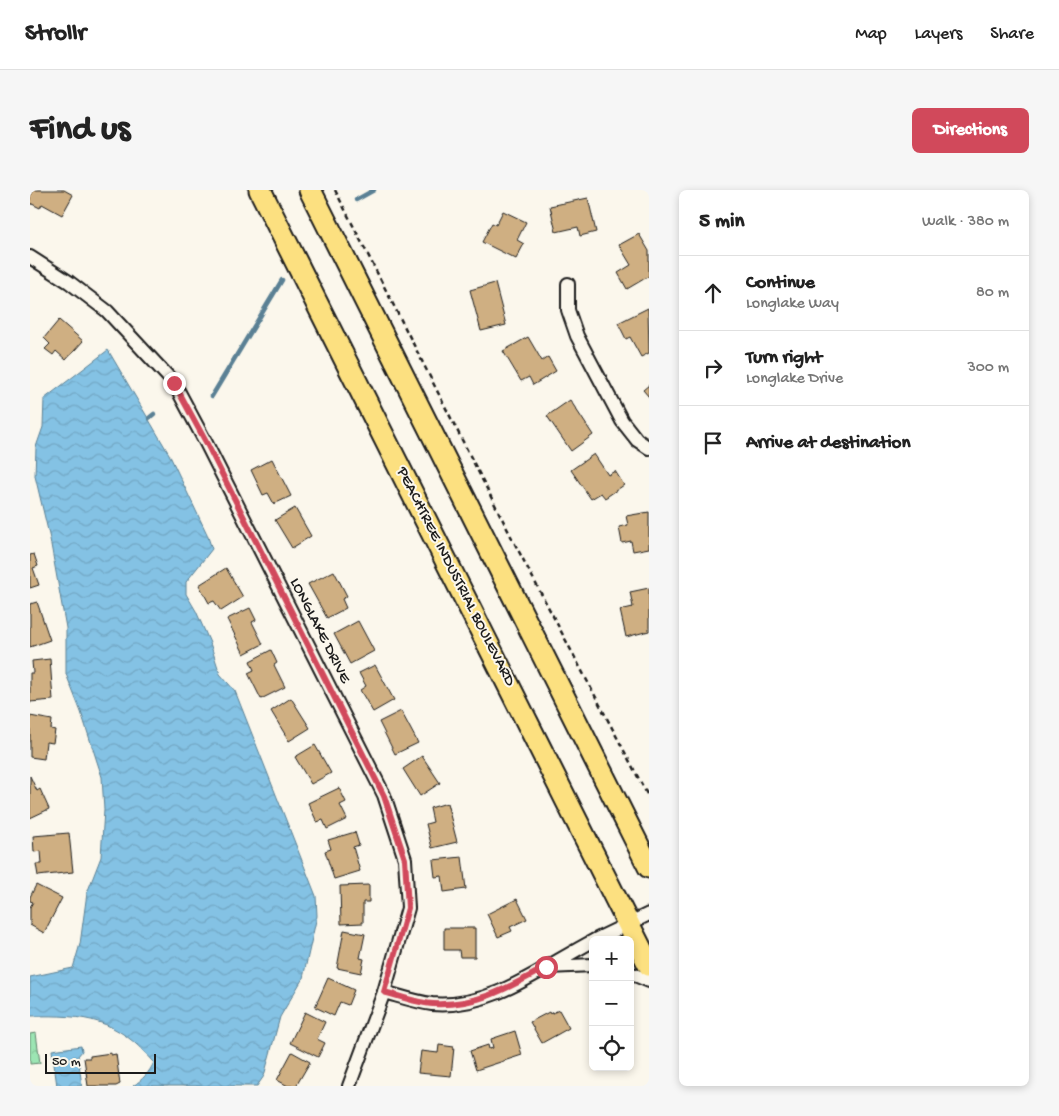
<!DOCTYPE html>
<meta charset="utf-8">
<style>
body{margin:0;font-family:"Gochi Hand",sans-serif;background:#f6f6f6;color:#222}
.controls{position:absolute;right:15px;bottom:15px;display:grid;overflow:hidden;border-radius:8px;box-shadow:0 2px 8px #0003}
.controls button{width:45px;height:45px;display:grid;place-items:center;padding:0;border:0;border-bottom:1px solid #e0e0e0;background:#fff;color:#222;font:25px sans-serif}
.scale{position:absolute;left:15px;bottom:12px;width:111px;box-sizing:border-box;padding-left:5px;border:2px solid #1c1c1c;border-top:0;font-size:14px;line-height:18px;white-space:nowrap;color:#1c1c1c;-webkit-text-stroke:4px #fbf7ec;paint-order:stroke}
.stop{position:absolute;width:15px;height:15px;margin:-11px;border:4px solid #d1495b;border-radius:50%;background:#fff}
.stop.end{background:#d1495b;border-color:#fff;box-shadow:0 1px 5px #0008}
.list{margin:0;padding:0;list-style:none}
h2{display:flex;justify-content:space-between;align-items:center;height:65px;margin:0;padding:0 20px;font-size:21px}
h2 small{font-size:16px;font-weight:400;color:#767676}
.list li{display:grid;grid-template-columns:32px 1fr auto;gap:15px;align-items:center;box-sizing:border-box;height:75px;padding:0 20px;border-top:1px solid #e0e0e0}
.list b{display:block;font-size:19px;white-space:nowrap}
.list p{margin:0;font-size:16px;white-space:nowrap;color:#767676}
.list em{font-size:16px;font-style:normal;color:#767676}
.icon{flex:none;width:28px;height:28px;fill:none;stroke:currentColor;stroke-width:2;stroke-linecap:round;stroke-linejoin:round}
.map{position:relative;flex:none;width:619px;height:896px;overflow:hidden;border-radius:8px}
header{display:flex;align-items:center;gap:30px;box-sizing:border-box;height:70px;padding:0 25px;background:#fff;border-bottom:1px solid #e0e0e0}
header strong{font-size:24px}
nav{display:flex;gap:28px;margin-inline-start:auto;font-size:18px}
.intro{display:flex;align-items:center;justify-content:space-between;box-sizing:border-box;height:120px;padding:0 30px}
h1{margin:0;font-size:35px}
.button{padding:12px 22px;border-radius:8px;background:#d1495b;color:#fff;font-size:18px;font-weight:700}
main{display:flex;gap:30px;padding:0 30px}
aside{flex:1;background:#fff;border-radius:8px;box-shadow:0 2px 8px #0003}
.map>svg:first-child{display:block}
</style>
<header>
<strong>Strollr</strong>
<nav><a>Map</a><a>Layers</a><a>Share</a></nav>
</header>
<div class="intro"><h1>Find us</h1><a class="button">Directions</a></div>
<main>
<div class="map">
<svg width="619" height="896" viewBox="0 0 619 896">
<defs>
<pattern id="forest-crowns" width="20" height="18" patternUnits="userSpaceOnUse" patternTransform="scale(1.25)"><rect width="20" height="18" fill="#9ce5b3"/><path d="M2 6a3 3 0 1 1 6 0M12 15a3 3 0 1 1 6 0" fill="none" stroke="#86c499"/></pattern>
<pattern id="water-waves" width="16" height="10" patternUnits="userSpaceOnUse" patternTransform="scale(1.25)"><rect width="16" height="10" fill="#84c2e4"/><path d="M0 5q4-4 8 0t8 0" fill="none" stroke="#71a6c3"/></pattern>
</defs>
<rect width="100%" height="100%" fill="#fbf7ec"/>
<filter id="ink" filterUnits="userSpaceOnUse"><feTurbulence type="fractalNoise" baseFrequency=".02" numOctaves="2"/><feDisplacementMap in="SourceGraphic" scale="10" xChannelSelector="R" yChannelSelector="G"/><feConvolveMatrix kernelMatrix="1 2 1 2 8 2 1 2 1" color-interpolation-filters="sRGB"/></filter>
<g filter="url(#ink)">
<!-- forest -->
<path fill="url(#forest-crowns)" stroke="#5c8068" d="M6 843 10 873 0 874V844Z"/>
<!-- water -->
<g fill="url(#water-waves)" stroke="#5a8094">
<path d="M78 160 139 264 177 344 182 359 156 392V404L166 421 180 453 190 484 205 501 286 706 287 726 273 788 250 827 234 886 227 896H103C112 890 120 882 124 872 85 828 57 825 0 826V787L43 778 50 754 57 703 71 667 74 620 72 587 51 522 36 484V438L20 349 5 286 6 257 13 237 14 209Z"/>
<path d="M51 856 52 861 48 866 52 896H27L22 860Z"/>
</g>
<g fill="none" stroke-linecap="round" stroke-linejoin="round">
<!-- stream -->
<g stroke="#5a8094" stroke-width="4.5">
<path d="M326 10 344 0"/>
<path d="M182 206 252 90"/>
<path d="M119 228 124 224"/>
</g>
</g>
<!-- building -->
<g fill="#cfaf82" stroke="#1c1c1c">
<path d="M4 0H34L43 5 32 25 12 14 10 18 0 13V6Z"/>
<path d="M558 8 566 42 550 46 548 37 526 42 520 16Z"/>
<path d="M473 21 496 32 487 50 494 54 486 69 452 52 462 33 466 35Z"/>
<path d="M609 44 619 61V86L597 99 588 83 601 75 589 55Z"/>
<path d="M465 93 476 135 451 141 440 100Z"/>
<path d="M618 118 619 163 611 167 600 147 596 149 588 133Z"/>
<path d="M29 130 53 151 36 170 26 161 23 165 15 159 20 154 14 148Z"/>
<path d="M498 147 512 171 518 167 526 181 503 195 499 187 491 191 473 161Z"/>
<path d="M619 195V207L613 200Z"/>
<path d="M540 210 563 245 541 261 517 226Z"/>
<path d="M564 264 578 285 585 281 594 295 575 308 571 303 561 309 541 280Z"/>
<path d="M242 269 261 306 244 314 238 303 233 305 221 280Z"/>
<path d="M265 318 281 346 262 358 245 330Z"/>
<path d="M619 322V358L603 361 601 351 592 353 589 337 598 335 596 326Z"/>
<path d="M4 364 8 376 3 378 9 395 0 398V365Z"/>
<path d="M196 378 213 407 191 421 184 411 179 413 169 395Z"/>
<path d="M304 381 317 406 312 409 316 418 297 428 278 394Z"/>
<path d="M619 398V441L596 447 590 420 603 417 600 402Z"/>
<path d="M7 412 20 450 0 457V414Z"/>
<path d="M220 418 226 430 222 432 233 454 214 464 197 429Z"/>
<path d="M328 431 344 461 320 474 304 444Z"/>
<path d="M241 460 247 473 244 475 255 497 231 509 218 483 224 480 220 471Z"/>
<path d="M20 469 23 510 0 512V483H3L2 471Z"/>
<path d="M345 475 364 510 343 522 330 500 336 496 329 483Z"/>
<path d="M261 508 280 538 259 551 241 521Z"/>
<path d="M371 521 388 553 365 564 349 532Z"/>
<path d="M0 526 22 530 21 539 25 540 23 553 16 552 14 569 0 567Z"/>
<path d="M285 555 301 583 281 594 265 567Z"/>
<path d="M392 566 410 593 390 606 373 579Z"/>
<path d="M0 586 7 601 10 599 19 619 0 628Z"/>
<path d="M309 598 316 612 310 615 317 629 297 639 293 630 287 632 278 613Z"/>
<path d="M417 613 427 652 402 658 396 634 403 632 400 618Z"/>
<path d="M325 642 329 655 323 657 330 681 304 689 295 661 301 659 298 650Z"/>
<path d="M39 643 43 682 8 686 6 674H12L11 661 4 662 3 646Z"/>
<path d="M432 667 436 699 414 702 412 686 405 687 403 670Z"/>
<path d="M6 695 32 708 14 743 0 735V717L3 712 0 711V707Z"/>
<path d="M339 695V712H333V733L311 734 310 696Z"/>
<path d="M487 709 497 729 480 737 482 741 468 747 457 724Z"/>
<path d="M414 738H445V767H430L429 760H414Z"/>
<path d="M314 740 335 744 330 768 334 769 331 783 307 778Z"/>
<path d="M298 788 324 800 318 815 310 812 304 826 285 817Z"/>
<path d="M529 820 539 838 512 853 500 832 519 822 520 824Z"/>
<path d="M275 822 295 832 287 849 295 853 288 867 260 853Z"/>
<path d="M485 841 492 865 446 880 440 861 458 855 459 859 463 858 461 849Z"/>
<path d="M409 855 424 857 421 886 388 883 391 861 408 863Z"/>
<path d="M262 862 280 872 266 896H258L247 890Z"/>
<path d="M81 863V865L86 864 90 894 86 896H58L54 868H60V866Z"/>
</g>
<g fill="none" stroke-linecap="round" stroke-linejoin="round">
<defs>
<g id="minor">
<path d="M0 67 39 92 77 121 144 193 176 253 354 605 375 669 378 718 354 802 319 896"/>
<path d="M538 94V120L547 146 592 231 607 250 619 258"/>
<path d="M565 750 619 724"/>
<path d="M518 777 563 775"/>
<path d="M600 783 619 791"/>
<path d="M354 802C369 806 386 812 402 814 462 819 513 777 563 751"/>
</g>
<g id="trunk">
<path d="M230 0 619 775"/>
<path d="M280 0 619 677"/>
</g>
</defs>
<!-- minor casing -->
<use href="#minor" stroke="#1c1c1c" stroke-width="16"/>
<!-- trunk casing -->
<use href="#trunk" stroke="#1c1c1c" stroke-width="25"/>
<!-- path -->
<path stroke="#1c1c1c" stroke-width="2.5" stroke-dasharray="5 4" stroke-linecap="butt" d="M305 0 486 356 619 608"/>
<!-- minor -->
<use href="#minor" stroke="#fbf7ec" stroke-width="12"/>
<!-- trunk -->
<use href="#trunk" stroke="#fce080" stroke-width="21"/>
</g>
</g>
<g fill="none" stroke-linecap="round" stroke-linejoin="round" filter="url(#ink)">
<!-- route -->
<path stroke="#d1495b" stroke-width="6" d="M144 193 176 252 354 606 375 669 378 718 354 802C369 806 387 813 403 814 448 816 478 798 516 777"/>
</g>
<g text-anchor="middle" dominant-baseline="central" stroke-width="4" stroke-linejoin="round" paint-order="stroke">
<!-- street labels -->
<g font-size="16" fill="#1c1c1c" stroke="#fbf7ec">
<text transform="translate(425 387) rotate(63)">PEACHTREE INDUSTRIAL BOULEVARD</text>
<text transform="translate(289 441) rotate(63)">LONGLAKE DRIVE</text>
</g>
</g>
</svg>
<div class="controls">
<button>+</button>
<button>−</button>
<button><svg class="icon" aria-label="locate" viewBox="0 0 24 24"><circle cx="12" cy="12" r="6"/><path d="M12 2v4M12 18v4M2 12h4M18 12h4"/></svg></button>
</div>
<div class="scale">50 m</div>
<div class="stop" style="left:516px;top:777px"></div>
<div class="stop end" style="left:144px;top:193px"></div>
</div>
<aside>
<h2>5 min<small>Walk · 380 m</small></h2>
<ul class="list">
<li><svg class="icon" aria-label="ahead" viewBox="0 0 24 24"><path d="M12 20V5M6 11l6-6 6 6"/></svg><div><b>Continue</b><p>Longlake Way</p></div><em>80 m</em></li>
<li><svg class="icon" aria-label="right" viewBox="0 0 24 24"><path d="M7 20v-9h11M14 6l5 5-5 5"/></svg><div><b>Turn right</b><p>Longlake Drive</p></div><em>300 m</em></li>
<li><svg class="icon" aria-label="arrive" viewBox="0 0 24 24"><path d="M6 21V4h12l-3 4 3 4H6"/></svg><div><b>Arrive at destination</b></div></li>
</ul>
</aside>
</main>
